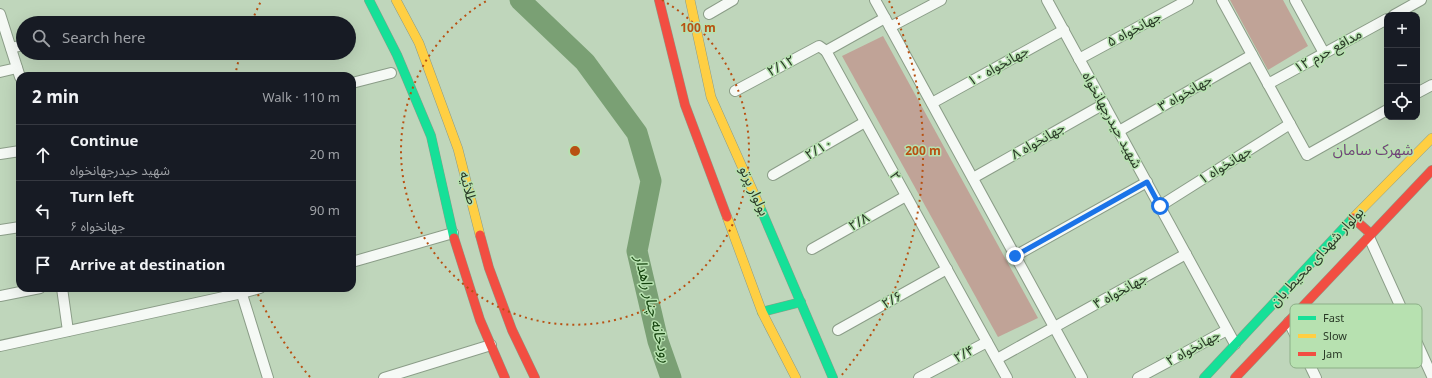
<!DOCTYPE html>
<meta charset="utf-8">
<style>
body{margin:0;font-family:Georgia,"Noto Sans Arabic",serif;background:#242831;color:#f1f3f6}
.controls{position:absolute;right:12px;top:12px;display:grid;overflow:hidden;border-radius:8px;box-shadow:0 4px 16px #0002}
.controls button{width:36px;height:36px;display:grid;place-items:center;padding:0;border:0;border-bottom:1px solid #363941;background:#171b24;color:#f1f3f6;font:20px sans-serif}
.stop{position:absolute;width:12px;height:12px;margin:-9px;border:3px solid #1a73e8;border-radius:50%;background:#fff}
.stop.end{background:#1a73e8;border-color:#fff;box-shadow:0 1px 4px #0008}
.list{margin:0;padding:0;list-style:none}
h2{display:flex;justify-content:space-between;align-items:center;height:52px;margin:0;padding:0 16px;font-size:17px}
h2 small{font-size:13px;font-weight:400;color:#9ea1a6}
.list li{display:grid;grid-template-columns:26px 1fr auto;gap:12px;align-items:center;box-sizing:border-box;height:56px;padding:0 16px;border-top:1px solid #363941}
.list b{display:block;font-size:15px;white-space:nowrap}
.list p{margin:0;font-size:13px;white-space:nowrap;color:#9ea1a6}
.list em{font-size:13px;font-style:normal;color:#9ea1a6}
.icon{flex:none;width:22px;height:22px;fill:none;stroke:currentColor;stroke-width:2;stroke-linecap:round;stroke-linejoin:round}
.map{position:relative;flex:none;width:1432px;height:378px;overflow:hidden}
.search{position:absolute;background:#171b24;box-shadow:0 4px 16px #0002;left:16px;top:16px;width:340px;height:44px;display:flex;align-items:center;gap:10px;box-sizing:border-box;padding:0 14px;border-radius:22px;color:#9ea1a6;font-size:15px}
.panel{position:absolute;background:#171b24;box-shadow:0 4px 16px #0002;left:16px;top:72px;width:340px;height:220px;border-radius:12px}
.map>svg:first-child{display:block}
</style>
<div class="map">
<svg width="1432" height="378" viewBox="0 0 1432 378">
<rect width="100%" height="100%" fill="#bfd6bb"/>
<!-- forest -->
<g fill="#c0a397">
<path d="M1230 0H1283L1308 46 1268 70Z"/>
<path d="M883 36 1038 318 998 337 842 56Z"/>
</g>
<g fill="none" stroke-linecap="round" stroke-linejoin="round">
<!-- river -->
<path stroke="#7aa074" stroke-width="21" d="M520 0 585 62 637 133 651 181 637 251 658 341 671 378"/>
<defs>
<g id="street">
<path d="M875 0 885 18 826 51 1007 378"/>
<path d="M1047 0 1235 344"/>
<path d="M1222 0 1307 155 1387 110"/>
<path d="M1295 0 1324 53"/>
<path d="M0 14 20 77"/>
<path d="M709 14 733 0"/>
<path d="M1394 15 1421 0"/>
<path d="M885 18 1082 378"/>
<path d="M890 27 941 0"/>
<path d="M11 48 23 45"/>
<path d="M1079 59 1188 0"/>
<path d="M0 72 17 68"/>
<path d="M352 83 391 73"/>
<path d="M1268 84 1387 19"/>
<path d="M735 91 819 46 826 51"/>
<path d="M1417 93 1432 85"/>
<path d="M932 103 1064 30"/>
<path d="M1119 131 1252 55"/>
<path d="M0 154 20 151"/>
<path d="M773 175 865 122"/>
<path d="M973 178 1104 104"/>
<path d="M1160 206 1290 124"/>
<path d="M0 230 20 227"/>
<path d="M1369 237 1432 376"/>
<path d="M812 249 906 196"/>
<path d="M1015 256 1147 182"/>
<path d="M352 262 453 233"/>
<path d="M62 288 68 331"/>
<path d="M240 288 268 378"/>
<path d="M0 296 40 288"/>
<path d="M1289 322 1316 378"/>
<path d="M838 330 947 269"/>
<path d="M0 346 242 293 260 288"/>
<path d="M997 359 1186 254"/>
<path d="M384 378 491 345"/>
<path d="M919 378 987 342"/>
<path d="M1138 378 1227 330"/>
</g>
<g id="fast">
<path d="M369 0 397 55 431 136 454 238"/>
<path d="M760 207 833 378"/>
<path d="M762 312 801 302"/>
<path d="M1204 378 1353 218"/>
</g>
<g id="slow">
<path d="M396 0 419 43 458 149 480 235"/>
<path d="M690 0 711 97 760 207"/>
<path d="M727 217 762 312 796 378"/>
<path d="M1353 218 1432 138"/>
</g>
<g id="jam">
<path d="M659 0 685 105 727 217"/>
<path d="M1353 218 1371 234"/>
<path d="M480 235 489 268 512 330 535 378"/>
<path d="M454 238 480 320 505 378"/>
<path d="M1235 378 1432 170"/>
</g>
</defs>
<!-- street casing -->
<use href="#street" stroke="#8b9d88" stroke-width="12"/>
<!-- fast casing -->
<use href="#fast" stroke="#8b9d88" stroke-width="10"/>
<!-- slow casing -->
<use href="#slow" stroke="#8b9d88" stroke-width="10"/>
<!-- jam casing -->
<use href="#jam" stroke="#8b9d88" stroke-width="10"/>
<!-- street -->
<use href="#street" stroke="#f5f9f5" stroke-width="10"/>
<!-- fast -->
<use href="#fast" stroke="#16e098" stroke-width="9"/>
<!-- slow -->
<use href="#slow" stroke="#ffcf43" stroke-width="9"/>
<!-- jam -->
<use href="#jam" stroke="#f24e42" stroke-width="9"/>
</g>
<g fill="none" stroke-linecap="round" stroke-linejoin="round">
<!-- route -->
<path stroke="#1a73e8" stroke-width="5" d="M1015 256 1147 182 1160 206"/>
</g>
<!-- distance rings -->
<g fill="none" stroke="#b85112" stroke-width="2" stroke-dasharray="2 4">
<path d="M662 0A174 174 0 1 1 488 0"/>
<path d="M310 377A348 348 0 0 1 256 290M235 76A348 348 0 0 1 240 55M252 21A348 348 0 0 1 261 1M889 1A348 348 0 0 1 840 377"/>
</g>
<g text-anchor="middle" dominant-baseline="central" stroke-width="3" stroke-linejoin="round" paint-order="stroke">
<!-- street labels -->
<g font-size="14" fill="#293926" stroke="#b7e1b0">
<text transform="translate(1134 29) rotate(-28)">جهانخواه ۵</text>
<text transform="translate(1328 51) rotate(-29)">مدافع حرم ۱۲</text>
<text transform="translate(781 66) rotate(-28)">۲/۱۲</text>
<text transform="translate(998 66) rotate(-29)">جهانخواه ۱۰</text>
<text transform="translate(1185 93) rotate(-30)">جهانخواه ۳</text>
<text transform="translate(1112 120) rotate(61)">شهید حیدرجهانخواه</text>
<text transform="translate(1038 141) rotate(-30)">جهانخواه ۸</text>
<text transform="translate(819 149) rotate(-30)">۲/۱۰</text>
<text transform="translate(1225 165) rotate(-32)">جهانخواه ۱</text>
<text transform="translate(895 176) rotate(61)">۲</text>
<text transform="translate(468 188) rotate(76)">طلائیه</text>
<text transform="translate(754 191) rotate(66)">بولوار پرتو</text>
<text transform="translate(859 222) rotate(-30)">۲/۸</text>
<text transform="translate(1317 257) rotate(-47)">بولوار شهدای محیط بان</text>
<text transform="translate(1120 291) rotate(-29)">جهانخواه ۴</text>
<text transform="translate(892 300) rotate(-29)">۲/۶</text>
<text transform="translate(1193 348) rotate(-29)">جهانخواه ۲</text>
<text transform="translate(964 354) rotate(-28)">۲/۴</text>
</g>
<!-- neighbourhood labels -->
<g font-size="15" fill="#704278" stroke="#b7e1b0">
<text x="1373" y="150">شهرک سامان</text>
</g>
<!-- water labels -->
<g font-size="15" font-style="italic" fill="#13410c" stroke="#b7e1b0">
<text transform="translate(653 309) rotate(76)">رودخانه چنار راهدار</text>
</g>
</g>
<!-- legend -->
<rect x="1290" y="304" width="132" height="64" rx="6" fill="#b7e1b0" stroke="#8caf87" stroke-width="1"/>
<rect x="1298" y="316" width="18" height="4" fill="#16e098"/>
<rect x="1298" y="334" width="18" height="4" fill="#ffcf43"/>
<rect x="1298" y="352" width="18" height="4" fill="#f24e42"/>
<g font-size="11" fill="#293926">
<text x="1323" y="322">Fast</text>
<text x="1323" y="340">Slow</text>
<text x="1323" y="358">Jam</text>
</g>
<circle cx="575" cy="151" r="6" fill="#b85112" stroke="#b7e1b0" stroke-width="2"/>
<g font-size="12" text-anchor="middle" font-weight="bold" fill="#b85112" stroke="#b7e1b0" stroke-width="3" stroke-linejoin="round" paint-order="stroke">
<text x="698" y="32">100 m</text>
<text x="923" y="155">200 m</text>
</g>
</svg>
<div class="controls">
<button>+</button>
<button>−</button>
<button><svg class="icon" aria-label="locate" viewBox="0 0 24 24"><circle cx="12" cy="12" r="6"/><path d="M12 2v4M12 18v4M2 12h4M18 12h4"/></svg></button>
</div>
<div class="stop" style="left:1160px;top:206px"></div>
<div class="stop end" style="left:1015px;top:256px"></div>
<div class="search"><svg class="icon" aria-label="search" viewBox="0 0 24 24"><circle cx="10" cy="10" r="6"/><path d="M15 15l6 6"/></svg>Search here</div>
<section class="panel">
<h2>2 min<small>Walk · 110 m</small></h2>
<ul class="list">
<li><svg class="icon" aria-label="ahead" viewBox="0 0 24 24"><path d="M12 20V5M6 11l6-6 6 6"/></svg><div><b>Continue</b><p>شهید حیدرجهانخواه</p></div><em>20 m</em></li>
<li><svg class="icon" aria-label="left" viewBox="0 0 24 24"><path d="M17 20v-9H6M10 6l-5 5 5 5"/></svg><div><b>Turn left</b><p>جهانخواه ۶</p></div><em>90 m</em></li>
<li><svg class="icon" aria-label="arrive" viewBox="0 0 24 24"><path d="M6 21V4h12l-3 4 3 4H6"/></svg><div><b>Arrive at destination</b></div></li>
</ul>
</section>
</div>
